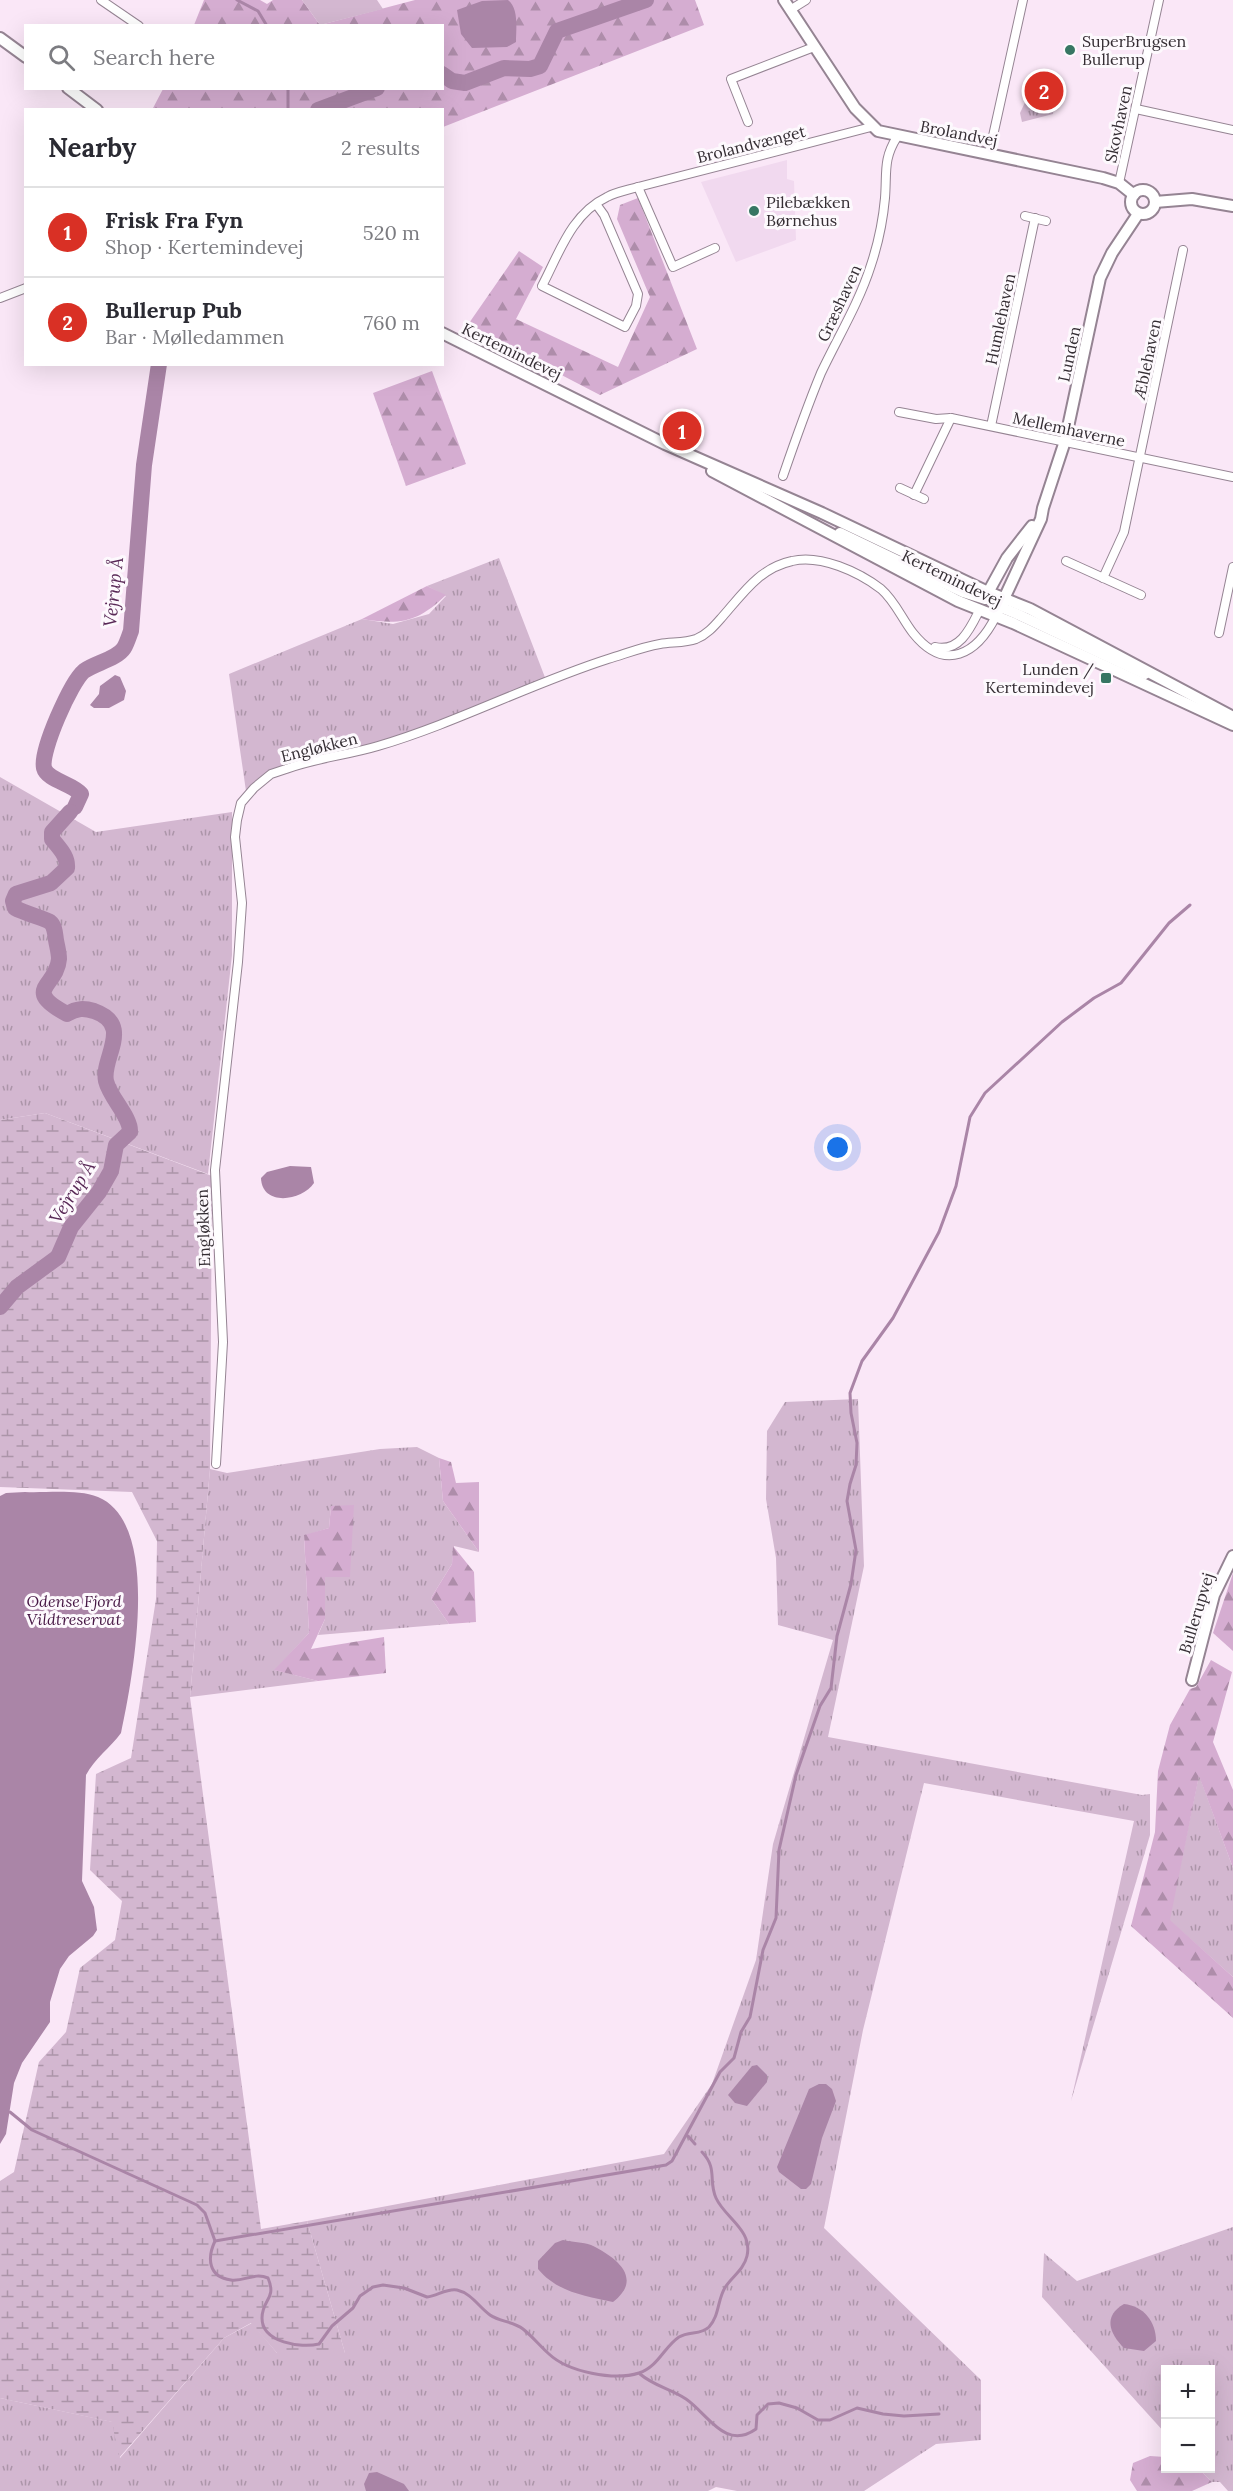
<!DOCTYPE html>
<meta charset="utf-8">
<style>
body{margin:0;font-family:Lora,serif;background:#f2f2f3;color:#2b2b33}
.controls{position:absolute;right:18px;bottom:18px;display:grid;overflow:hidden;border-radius:0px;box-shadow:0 6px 24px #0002}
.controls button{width:54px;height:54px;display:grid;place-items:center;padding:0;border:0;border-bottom:2px solid #e1e1e2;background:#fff;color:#2b2b33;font:30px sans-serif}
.you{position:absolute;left:838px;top:1148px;width:21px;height:21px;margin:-15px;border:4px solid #fff;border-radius:50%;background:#1a73e8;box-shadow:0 0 0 9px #1a73e833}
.badge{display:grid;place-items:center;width:39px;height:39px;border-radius:50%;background:#d93025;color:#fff;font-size:20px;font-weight:700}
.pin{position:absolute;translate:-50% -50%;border:3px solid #fff;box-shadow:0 2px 6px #0006}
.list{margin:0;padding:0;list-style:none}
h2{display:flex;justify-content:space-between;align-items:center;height:78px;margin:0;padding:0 24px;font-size:26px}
h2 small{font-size:20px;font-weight:400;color:#7c7c81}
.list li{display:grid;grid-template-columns:39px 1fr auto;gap:18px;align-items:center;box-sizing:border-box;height:90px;padding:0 24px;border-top:2px solid #e1e1e2}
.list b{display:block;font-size:22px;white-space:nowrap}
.list p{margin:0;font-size:20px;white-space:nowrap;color:#7c7c81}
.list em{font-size:20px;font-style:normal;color:#7c7c81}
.icon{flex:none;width:33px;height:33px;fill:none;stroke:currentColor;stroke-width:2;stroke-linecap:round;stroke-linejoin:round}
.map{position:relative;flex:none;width:1233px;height:2491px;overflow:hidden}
.search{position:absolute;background:#fff;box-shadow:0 6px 24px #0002;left:24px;top:24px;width:420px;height:66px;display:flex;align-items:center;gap:15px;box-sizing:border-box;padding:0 21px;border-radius:0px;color:#7c7c81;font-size:22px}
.panel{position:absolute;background:#fff;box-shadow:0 6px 24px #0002;left:24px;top:108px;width:420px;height:258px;border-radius:0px}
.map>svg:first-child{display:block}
</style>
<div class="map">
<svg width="1233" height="2491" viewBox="0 0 1233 2491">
<defs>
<pattern id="grass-tufts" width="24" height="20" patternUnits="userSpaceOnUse" patternTransform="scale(1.5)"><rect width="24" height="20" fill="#d3b7d0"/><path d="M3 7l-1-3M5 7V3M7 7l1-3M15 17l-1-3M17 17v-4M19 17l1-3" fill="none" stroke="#ac95a9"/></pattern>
<pattern id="forest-firs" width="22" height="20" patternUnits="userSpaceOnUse" patternTransform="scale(1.5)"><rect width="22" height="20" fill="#d5add1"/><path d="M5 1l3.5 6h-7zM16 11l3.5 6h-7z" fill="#ae8daa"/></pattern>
<pattern id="wetland-marsh" width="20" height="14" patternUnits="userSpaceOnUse" patternTransform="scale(1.5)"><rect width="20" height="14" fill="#d3b7d0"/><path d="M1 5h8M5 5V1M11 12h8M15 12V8" fill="none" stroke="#ac95a9"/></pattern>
</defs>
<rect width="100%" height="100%" fill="#fae7f7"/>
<!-- built -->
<path fill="#f1d9ef" d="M787 160V179L794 181 796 240 736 262 701 182Z"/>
<!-- grass -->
<g fill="url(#grass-tufts)">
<path d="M1028 96 1055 102 1053 114 1022 122 1020 113Z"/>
<path d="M499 558 546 680C496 699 441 724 390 739 341 754 284 750 246 791L229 674 362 619 393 624 429 614 446 596 427 586Z"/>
<path d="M0 777 96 832 232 812V955L208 1174 45 1113 0 1120Z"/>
<path d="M858 1399 864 1566 828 1737 1142 1795 1150 1794V1835L1071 2101 1134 1821 924 1783 863 2030 824 2228 981 2380V2440L936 2444 864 2491H737L716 2487 708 2491H0V2398L113 2422 120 2458 224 2338 252 2323 277 2353H345L307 2221 664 2154 712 2084 756 1960 773 1844 833 1640 778 1625 776 1558 766 1499 767 1431 785 1402Z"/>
<path d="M417 1447 439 1458 443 1501 479 1552 454 1546 452 1564 431 1598 449 1624 318 1635 325 1619V1576L350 1577 331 1506 329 1528 304 1536 309 1633 275 1670 318 1681 190 1697 210 1469 227 1473 380 1449Z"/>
<path d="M1199 1775 1233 1868V1977L1169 1920Z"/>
<path d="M1233 2227V2491H1228L1220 2482H1212L1199 2469 1210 2468V2370H1166L1165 2433 1042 2297 1044 2253 1077 2281Z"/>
</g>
<!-- forest -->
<g fill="url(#forest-firs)">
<path d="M204 0H260L267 4 273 0H302L320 25 415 0H695L704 25 443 127 442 110H152L163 89 442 88V26L194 25Z"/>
<path d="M638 198 697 349 600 395 467 326 519 251 543 267 516 319 618 367 650 297 617 219 620 205Z"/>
<path d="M432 371 466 464 406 486 373 393Z"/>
<path d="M427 586 446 595C417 623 400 625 362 619Z"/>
<path d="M439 1458 451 1462 456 1483 479 1482V1552L443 1501Z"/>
<path d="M354 1505 350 1577H325V1619L311 1649 384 1637 386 1673 318 1681 274 1670 309 1633 304 1535 329 1528 331 1506Z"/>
<path d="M453 1546 474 1572 476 1622 449 1624 431 1598 452 1564Z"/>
<path d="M1233 1573V1651L1213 1633Z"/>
<path d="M1211 1660 1232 1672 1213 1742 1233 1790V1868L1199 1776 1170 1920 1233 1977V2018L1131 1926 1155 1832 1158 1771 1170 1725 1190 1689 1196 1687Z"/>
<path d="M1150 2456 1165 2457 1166 2468 1199 2469 1212 2482 1192 2491H1137L1130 2480 1133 2463Z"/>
</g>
<!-- wetland -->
<path fill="url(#wetland-marsh)" d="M45 1113 212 1176 210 1469 190 1697 261 2229 307 2221 345 2353H277L251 2323 224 2338 119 2458 112 2422 0 2398V2181L14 2172 39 2062 66 2032 80 1968 115 1940 122 1901 90 1870 96 1774 131 1758 156 1599 157 1541 132 1492 0 1487V1120Z"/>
<!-- pitch -->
<path fill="#d3b7d0" d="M302 0H377L383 9 320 25Z"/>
<!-- water -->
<g fill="#aa85a7">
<path d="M508 0C519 9 516 28 516 42L507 47 472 48 461 34 457 10 482 1Z"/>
<path d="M115 675 120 677 126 691 124 700 109 708H94L90 705 99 694 100 686Z"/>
<path d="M290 1166 311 1167 314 1183C302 1201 262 1207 261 1178L267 1172Z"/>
<path d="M25 1492C47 1493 77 1489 98 1497 163 1524 132 1681 121 1733 110 1748 95 1758 86 1775L82 1881 94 1907 97 1930 93 1936 69 1956 60 1969 50 2002V2022L22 2063 14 2083 6 2134 0 2144V1496L6 1493Z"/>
<path d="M757 2065 767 2075V2082L747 2106 735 2103 728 2095 752 2066Z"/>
<path d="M819 2084H826L832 2089 836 2101 822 2138 811 2184 806 2189H801L779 2172 777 2167 809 2089Z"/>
<path d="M563 2240C572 2242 583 2242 591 2245 616 2257 644 2278 613 2302 585 2296 557 2292 538 2269V2261L555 2243Z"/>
<path d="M1124 2304C1144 2306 1156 2322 1156 2341L1144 2351 1124 2348C1109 2333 1103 2316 1124 2304Z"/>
<path d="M377 2472 404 2484 409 2491H366L364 2484 369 2473Z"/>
</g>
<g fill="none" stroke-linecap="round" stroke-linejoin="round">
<!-- stream -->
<g stroke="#aa85a7" stroke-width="3">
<path d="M237 0 258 11 267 26"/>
<path d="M288 110V88"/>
<path d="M10 2112 32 2130 197 2205 205 2213 215 2241 666 2165 672 2161 720 2072 734 2058 741 2032 750 2017 763 1950 776 1918 779 1850 796 1775 820 1706 831 1688 837 1636 851 1584 856 1550 847 1501 850 1484 856 1465 857 1443 851 1413 850 1393 862 1361 893 1318 939 1232 956 1186 970 1117 985 1093 1062 1022 1094 998 1121 983 1169 923 1190 905"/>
<path d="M688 2136 695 2144"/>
<path d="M215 2241C207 2258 208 2277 231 2280 244 2282 254 2272 268 2278 277 2299 262 2299 262 2318 262 2343 301 2348 319 2344L332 2326 353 2308 360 2296 373 2287 383 2285 404 2288 427 2297C437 2296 447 2288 457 2290 471 2293 479 2307 490 2315 500 2322 513 2321 523 2329 532 2336 540 2346 549 2354 568 2372 614 2381 639 2373 658 2367 664 2347 679 2337 689 2331 701 2335 709 2327 720 2315 717 2299 726 2286 733 2276 744 2269 747 2256 753 2230 725 2218 716 2198 708 2180 718 2169 702 2152"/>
<path d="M640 2374C654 2386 671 2389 686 2399 708 2414 725 2451 756 2429L757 2415 768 2404 779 2403 797 2408 818 2420H830L857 2408 883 2414 904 2416 939 2414"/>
</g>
<!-- river -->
<g stroke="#aa85a7" stroke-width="16">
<path d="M442 74 452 81 465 83 504 68 530 69 540 66 557 31 646 0"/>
<path d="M318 110 377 88"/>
<path d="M75 807 81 794C73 784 47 780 44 768 40 751 71 682 84 671 95 663 117 659 124 648 127 643 129 636 131 631L144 465 159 364"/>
<path d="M0 1307 17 1287 58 1257 71 1227 99 1192 111 1171 116 1145 130 1132C131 1117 110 1098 106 1081 101 1058 134 1025 94 1011 84 1008 77 1008 67 1014 21 989 57 987 59 959 59 953 57 946 56 940 55 934 55 926 50 922 46 919 24 913 15 908L13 901 16 894 51 883 67 868C68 856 59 848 52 839V832L70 812"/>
</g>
<defs>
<g id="minor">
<path d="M101 0 139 26"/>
<path d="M790 10 806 0"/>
<path d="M1136 109 1233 130"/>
<path d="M748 122 731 79 814 47"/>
<path d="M989 154 1023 0"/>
<path d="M1119 183 1159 0"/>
<path d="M638 187 673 267 715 248"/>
<path d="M596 204 604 215 638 294 636 306 625 327 542 286C559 254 571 214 607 197 616 192 628 190 638 187L871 127"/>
<path d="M1025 216 1046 221"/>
<path d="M0 298 26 288"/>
<path d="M899 412 936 419 951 418 1233 477"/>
<path d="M991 426 1035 218"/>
<path d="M783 476C795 441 807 407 821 373 838 337 859 303 871 265 878 244 883 220 885 198 887 172 883 159 897 137"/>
<path d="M900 488 924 499"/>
<path d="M914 495 951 418"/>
<path d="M1066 561 1141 595"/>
<path d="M1103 578 1124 532 1183 250"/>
<path d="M1219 633 1233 567"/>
<path d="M935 647C960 653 971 627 980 609"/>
<path d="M216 1464 223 1342 215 1170 238 962 242 903 235 837 237 820 241 803 254 788 271 774 286 769C316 758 348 755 378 746 456 723 530 684 608 659 625 654 642 647 660 644 671 642 685 643 696 639 708 634 715 625 723 616 744 592 760 568 792 561 820 554 859 572 881 589 895 601 902 619 913 633 945 673 977 654 996 616"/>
</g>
<g id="tertiary">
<path d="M784 0 855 108 878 131 1103 178 1119 183 1134 195"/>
<circle cx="1143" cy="202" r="12"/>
<path d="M1155 202 1192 199 1233 206"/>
<path d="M840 533 963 592 985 599 1005 597"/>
<path d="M985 598 1007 558 1032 526"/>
<path d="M995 608 1000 607 1017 614 1145 674"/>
<path d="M996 616 1041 519 1043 508 1065 441 1100 278 1112 253 1138 214"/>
<path d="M1192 1680 1214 1595 1233 1556"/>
</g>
<g id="secondary">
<path d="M0 38 26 57"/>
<path d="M68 88 97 110"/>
<path d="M442 333 665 444 822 513 988 592 1030 609 1233 717"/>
<path d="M712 471 958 601 1013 623 1233 725"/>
</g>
</defs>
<!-- minor casing -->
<use href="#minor" stroke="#958493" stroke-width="10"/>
<!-- tertiary casing -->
<use href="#tertiary" stroke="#958493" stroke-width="14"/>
<!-- secondary casing -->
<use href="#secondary" stroke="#958493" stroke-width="14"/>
<!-- minor -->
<use href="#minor" stroke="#fff" stroke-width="8"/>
<!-- tertiary -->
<use href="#tertiary" stroke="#fff" stroke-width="10"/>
<!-- secondary -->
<use href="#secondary" stroke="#fff" stroke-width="10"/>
</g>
<!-- markers -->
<g fill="#377663" stroke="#fdf9fd" stroke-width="2">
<circle cx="1070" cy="50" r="6"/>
<circle cx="754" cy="211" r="6"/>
<rect x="1100" y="672" width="12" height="12" rx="3"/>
</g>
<g text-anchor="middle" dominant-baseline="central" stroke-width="6" stroke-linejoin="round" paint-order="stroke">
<!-- poi labels -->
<g font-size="16" fill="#342d33" stroke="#fdf9fd" text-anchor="start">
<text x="1082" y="41">SuperBrugsen<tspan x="1082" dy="18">Bullerup</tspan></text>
<text x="766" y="202">Pilebækken<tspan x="766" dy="18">Børnehus</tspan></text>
<text x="1094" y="669" text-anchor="end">Lunden /<tspan x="1094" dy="18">Kertemindevej</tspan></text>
</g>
<!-- street labels -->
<g font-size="16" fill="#342d33" stroke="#fdf9fd">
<text transform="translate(1118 124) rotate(-78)">Skovhaven</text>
<text transform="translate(959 133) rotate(11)">Brolandvej</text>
<text transform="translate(751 144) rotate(-14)">Brolandvænget</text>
<text transform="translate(839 303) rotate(-65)">Græshaven</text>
<text transform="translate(1000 319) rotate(-78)">Humlehaven</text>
<text transform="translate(512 351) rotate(26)">Kertemindevej</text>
<text transform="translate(1069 354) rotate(-78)">Lunden</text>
<text transform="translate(1147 359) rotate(-78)">Æblehaven</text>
<text transform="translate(1069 429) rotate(12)">Mellemhaverne</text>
<text transform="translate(952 578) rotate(26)">Kertemindevej</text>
<text transform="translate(319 747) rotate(-14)">Engløkken</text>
<text transform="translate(203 1228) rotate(-92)">Engløkken</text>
<text transform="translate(1196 1613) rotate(-73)">Bullerupvej</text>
</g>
<!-- park labels -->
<g font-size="16" font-style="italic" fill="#461744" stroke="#fdf9fd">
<text x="74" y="1601">Odense Fjord<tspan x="74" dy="18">Vildtreservat</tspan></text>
</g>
<!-- water labels -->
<g font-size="18" font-style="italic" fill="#592957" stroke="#fdf9fd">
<text transform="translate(113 592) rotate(-84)">Vejrup Å</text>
<text transform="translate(72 1192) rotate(-58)">Vejrup Å</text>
</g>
</g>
</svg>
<div class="controls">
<button>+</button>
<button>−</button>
</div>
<div class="you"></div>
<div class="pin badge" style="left:682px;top:431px">1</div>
<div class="pin badge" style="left:1044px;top:91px">2</div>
<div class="search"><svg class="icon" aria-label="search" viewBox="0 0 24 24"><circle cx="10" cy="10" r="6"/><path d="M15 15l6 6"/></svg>Search here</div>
<section class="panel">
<h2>Nearby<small>2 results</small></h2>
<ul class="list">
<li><span class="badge">1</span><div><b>Frisk Fra Fyn</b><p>Shop · Kertemindevej</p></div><em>520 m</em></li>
<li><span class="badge">2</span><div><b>Bullerup Pub</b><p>Bar · Mølledammen</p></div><em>760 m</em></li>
</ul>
</section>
</div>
